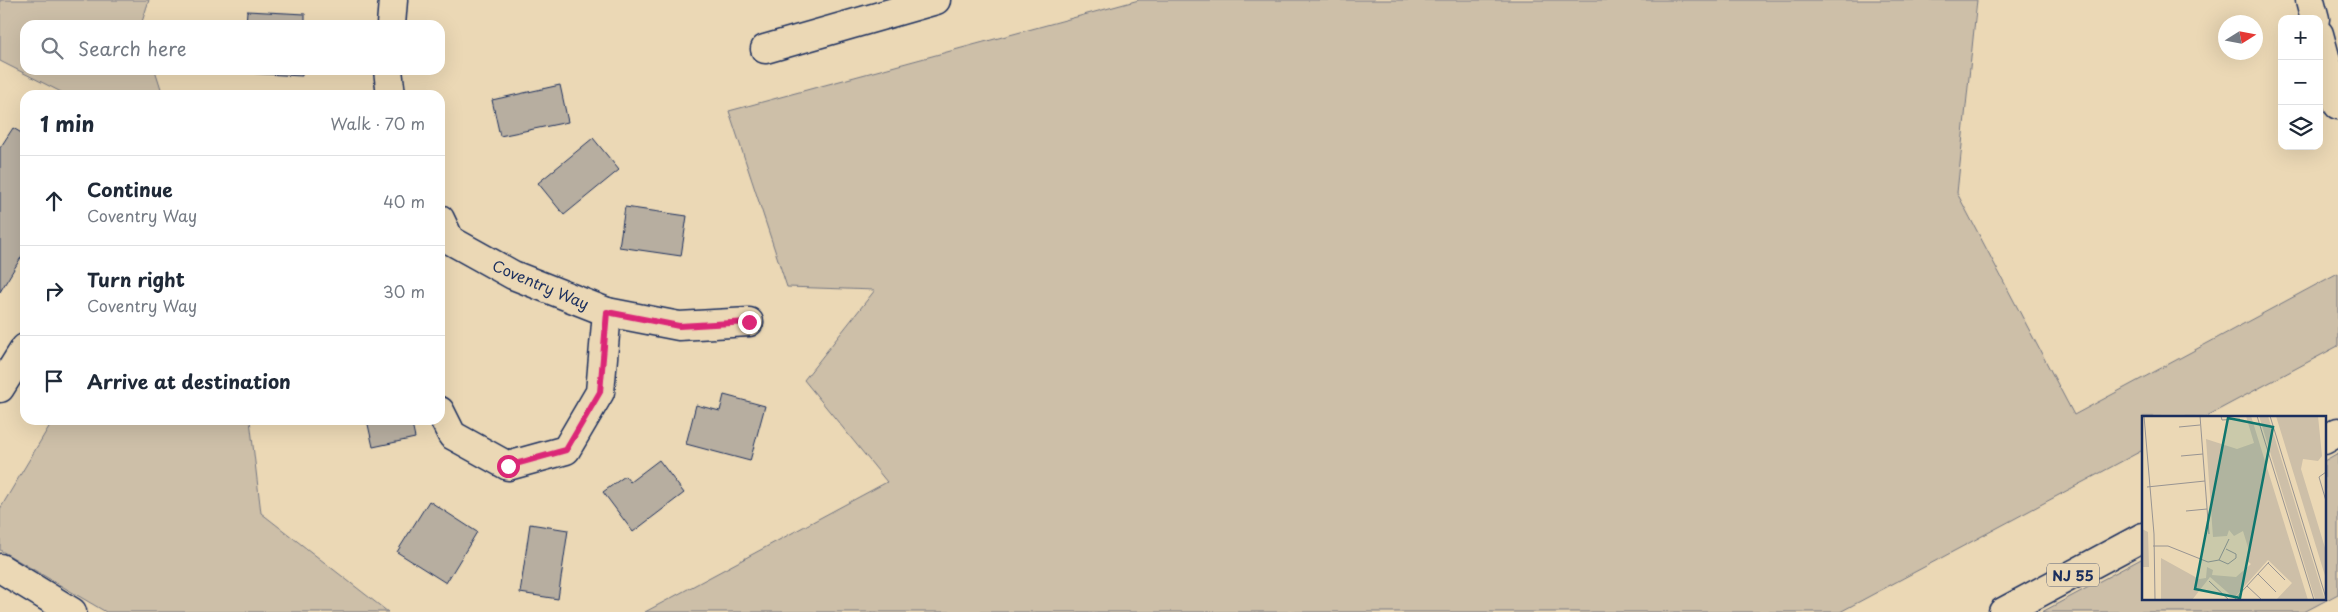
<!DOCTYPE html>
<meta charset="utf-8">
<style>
body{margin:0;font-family:"Playpen Sans",sans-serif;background:#f6f6f7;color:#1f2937}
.controls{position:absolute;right:15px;top:15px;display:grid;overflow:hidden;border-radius:10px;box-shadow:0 5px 20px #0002}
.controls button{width:45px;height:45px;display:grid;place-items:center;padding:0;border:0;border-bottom:1px solid #e0e1e3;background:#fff;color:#1f2937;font:25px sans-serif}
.compass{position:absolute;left:2218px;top:15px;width:45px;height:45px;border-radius:50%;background:#fff;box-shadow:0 5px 20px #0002;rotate:79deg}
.stop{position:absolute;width:15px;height:15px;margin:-11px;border:4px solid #db2777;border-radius:50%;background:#fff}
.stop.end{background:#db2777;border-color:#fff;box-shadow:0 1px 5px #0008}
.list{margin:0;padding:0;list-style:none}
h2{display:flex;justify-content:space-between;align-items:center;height:65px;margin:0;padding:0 20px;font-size:21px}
h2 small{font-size:16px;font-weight:400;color:#747a83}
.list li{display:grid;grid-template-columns:32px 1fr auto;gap:15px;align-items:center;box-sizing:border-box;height:90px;padding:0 20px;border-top:1px solid #e0e1e3}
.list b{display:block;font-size:19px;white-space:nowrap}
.list p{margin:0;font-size:16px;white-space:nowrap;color:#747a83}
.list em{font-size:16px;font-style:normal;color:#747a83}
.icon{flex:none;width:28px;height:28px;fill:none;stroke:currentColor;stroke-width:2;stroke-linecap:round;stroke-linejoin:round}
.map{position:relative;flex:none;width:2338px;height:612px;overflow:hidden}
.search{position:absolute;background:#fff;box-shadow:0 5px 20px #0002;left:20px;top:20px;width:425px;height:55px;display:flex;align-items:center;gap:12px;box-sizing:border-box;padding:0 18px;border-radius:15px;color:#747a83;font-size:19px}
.panel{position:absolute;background:#fff;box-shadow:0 5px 20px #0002;left:20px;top:90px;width:425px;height:335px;border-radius:15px}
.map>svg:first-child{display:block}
</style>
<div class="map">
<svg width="2338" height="612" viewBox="0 0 2338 612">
<rect width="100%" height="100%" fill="#ebd8b5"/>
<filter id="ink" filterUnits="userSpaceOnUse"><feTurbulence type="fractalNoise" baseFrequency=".02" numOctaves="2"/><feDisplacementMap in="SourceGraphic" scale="10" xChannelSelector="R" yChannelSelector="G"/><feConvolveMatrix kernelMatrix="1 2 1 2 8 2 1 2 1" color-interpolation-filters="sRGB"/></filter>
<g filter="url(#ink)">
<!-- green -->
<g fill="#cdbfa8" stroke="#747783">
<path d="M0 0H149L141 25H25V70H155L163 95H67L0 61Z"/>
<path d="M1139 0H1977L1957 193 2074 415 2338 273V346L2205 417H2143V450L1840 612H645L887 482 804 380 875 290 787 287 729 111Z"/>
<path d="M53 420H250L261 513 388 612H106L0 550V509Z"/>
<path d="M2338 453V594L2304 612H2042L2143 558V598H2324V461Z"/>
</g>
<!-- building -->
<g fill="#b7aea0" stroke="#1b2f5e">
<path d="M247 11 305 14V25H246Z"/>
<path d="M244 70H302V76L244 73Z"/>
<path d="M560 85 568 122 500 136 492 100Z"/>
<path d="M13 128 25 135V251L0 292V148Z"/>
<path d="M593 138 619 170 564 215 538 183Z"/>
<path d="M625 207 687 216 681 256 619 247Z"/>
<path d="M724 395 765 406 750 461 686 444 696 405 720 411Z"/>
<path d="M367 420H411L415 438 373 447Z"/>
<path d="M659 460 684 493 633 532 603 492 625 476 630 482Z"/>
<path d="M429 501 477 532 446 583 397 552Z"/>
<path d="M530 524 568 530 558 599 520 593Z"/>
</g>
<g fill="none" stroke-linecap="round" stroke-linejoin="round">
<defs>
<g id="minor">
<path d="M2310 0 2315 19"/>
<path d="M391 25 393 0"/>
<path d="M2319 34 2338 105"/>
<path d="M765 49 936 0"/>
<path d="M388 70 391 95"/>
<path d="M440 219 450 240 513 275 607 312 679 326 749 322"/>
<path d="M0 388 25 348"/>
<path d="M440 411 452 435 508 466 566 450 600 392 607 312"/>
<path d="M0 568 72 612"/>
</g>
<g id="highway">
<path d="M2324 440 2338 432"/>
<path d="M2003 612 2143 537"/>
</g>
</defs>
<!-- minor casing -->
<use href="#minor" stroke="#1b2f5e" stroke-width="31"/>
<!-- highway casing -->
<use href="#highway" stroke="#1b2f5e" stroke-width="31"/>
<!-- minor -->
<use href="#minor" stroke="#ebd8b5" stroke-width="28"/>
<!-- highway -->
<use href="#highway" stroke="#ebd8b5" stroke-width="28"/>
</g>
</g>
<g fill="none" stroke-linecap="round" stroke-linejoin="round" filter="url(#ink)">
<!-- route -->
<path stroke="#db2777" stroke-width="6" d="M508 466 566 450 600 392 607 312 679 326 749 322"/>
</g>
<g text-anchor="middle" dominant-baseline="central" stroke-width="5" stroke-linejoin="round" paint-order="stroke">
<!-- shield labels -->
<rect fill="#ebd8b5" stroke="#596278" stroke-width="1" x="2047" y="563.5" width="52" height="23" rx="4"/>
<g font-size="14" font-weight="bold" fill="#1b2f5e">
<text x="2073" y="575">NJ 55</text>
</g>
<!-- street labels -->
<g font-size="15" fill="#1b2f5e" stroke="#ebd8b5">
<text transform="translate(541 284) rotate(23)">Coventry Way</text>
</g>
</g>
<!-- overview -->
<g transform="translate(2142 416)">
<rect width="184" height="184" fill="#ebd8b5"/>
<path d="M104 0H109L166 184H134L150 167 126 144 92 182 68 161 50 184H19V142L57 163 64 162 65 151 71 154 70 159 94 161 109 148 105 145 108 138 101 115 92 120 87 114 85 120 71 121 64 23 95 33 112 27ZM117 0H126L183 184 173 183ZM134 0H176L180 40 176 45 161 43 159 53 184 135V163ZM0 113 6 116 7 151H0Z" fill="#cdbfa8"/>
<path fill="none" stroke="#989492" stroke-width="1" d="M2 0 12 118 13 184M58 0 67 118M79 0 80 4 98 3M115 0 172 184M128 0 184 182M37 11 58 9M39 40 61 38M184 56 177 61 184 85M5 71 63 65M44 95 65 93M11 130H26L66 146 77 144 87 123M77 144 86 148 94 142V138L84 133M126 147 143 164M116 158 134 176M67 165 87 184M105 170 120 184M92 184 127 146"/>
<path fill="#0f766e" fill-opacity="0.15" stroke="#0f766e" stroke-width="2.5" d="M86 2 131 11 98 182 53 173Z"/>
<rect width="184" height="184" fill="none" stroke="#1b2f5e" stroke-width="2.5"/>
</g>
</svg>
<div class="controls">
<button>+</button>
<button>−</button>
<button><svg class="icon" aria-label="layers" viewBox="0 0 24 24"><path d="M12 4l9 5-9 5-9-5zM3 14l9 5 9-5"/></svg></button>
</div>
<svg class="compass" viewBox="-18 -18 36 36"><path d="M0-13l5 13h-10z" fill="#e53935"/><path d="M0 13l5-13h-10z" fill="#747a83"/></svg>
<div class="stop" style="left:508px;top:466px"></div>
<div class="stop end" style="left:749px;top:322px"></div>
<div class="search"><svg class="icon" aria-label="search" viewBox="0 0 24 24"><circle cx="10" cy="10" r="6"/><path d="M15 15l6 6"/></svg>Search here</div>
<section class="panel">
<h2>1 min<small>Walk · 70 m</small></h2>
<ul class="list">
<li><svg class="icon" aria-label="ahead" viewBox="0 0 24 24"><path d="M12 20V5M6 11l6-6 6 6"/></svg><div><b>Continue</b><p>Coventry Way</p></div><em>40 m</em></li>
<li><svg class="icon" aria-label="right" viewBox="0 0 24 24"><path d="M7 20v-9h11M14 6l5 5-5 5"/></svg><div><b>Turn right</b><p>Coventry Way</p></div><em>30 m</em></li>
<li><svg class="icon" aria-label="arrive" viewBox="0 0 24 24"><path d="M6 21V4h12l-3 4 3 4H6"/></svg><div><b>Arrive at destination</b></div></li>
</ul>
</section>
</div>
